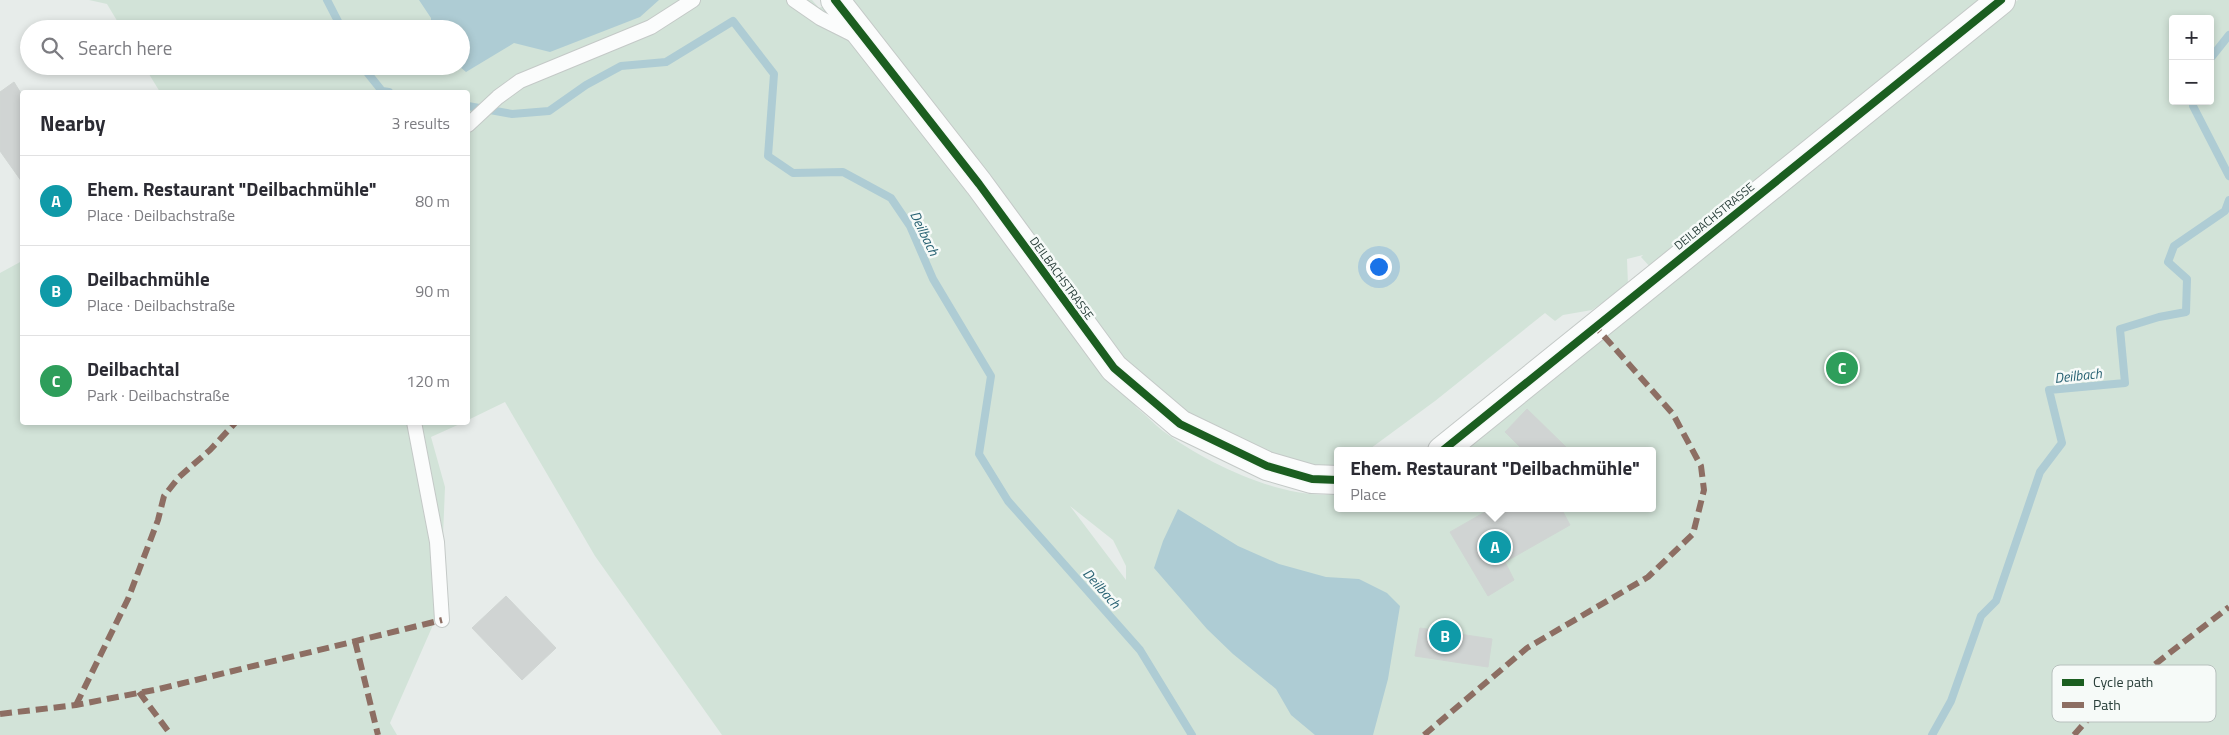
<!DOCTYPE html>
<meta charset="utf-8">
<style>
body{margin:0;font-family:"Titillium Web",sans-serif;background:#f2f2f3;color:#2b2b33}
.controls{position:absolute;right:15px;top:15px;display:grid;overflow:hidden;border-radius:5px;box-shadow:0 2px 8px #0003}
.controls button{width:45px;height:45px;display:grid;place-items:center;padding:0;border:0;border-bottom:1px solid #e1e1e2;background:#fff;color:#2b2b33;font:25px sans-serif}
.you{position:absolute;left:1378px;top:266px;width:18px;height:18px;margin:-12px;border:4px solid #fff;border-radius:50%;background:#1a73e8;box-shadow:0 0 0 8px #1a73e833}
.badge{display:grid;place-items:center;width:32px;height:32px;border-radius:50%;background:#2563eb;color:#fff;font-size:16px;font-weight:700}
.pin{position:absolute;translate:-50% -50%;border:2px solid #fff;box-shadow:0 1px 5px #0006}
.popup{position:absolute;left:1334px;top:447px;width:322px;height:65px;box-sizing:border-box;display:grid;place-content:center;border-radius:5px;background:#fff;filter:drop-shadow(0 1px 4px #0005);font-size:16px;white-space:nowrap;color:#7c7c81}
.popup b{font-size:19px;color:#2b2b33}
.popup::after{content:'';position:absolute;left:50%;top:100%;margin-left:-10px;border:10px solid transparent;border-top-color:#fff}
.list{margin:0;padding:0;list-style:none}
h2{display:flex;justify-content:space-between;align-items:center;height:65px;margin:0;padding:0 20px;font-size:21px}
h2 small{font-size:16px;font-weight:400;color:#7c7c81}
.list li{display:grid;grid-template-columns:32px 1fr auto;gap:15px;align-items:center;box-sizing:border-box;height:90px;padding:0 20px;border-top:1px solid #e1e1e2}
.list b{display:block;font-size:19px;white-space:nowrap}
.list p{margin:0;font-size:16px;white-space:nowrap;color:#7c7c81}
.list em{font-size:16px;font-style:normal;color:#7c7c81}
.icon{flex:none;width:28px;height:28px;fill:none;stroke:currentColor;stroke-width:2;stroke-linecap:round;stroke-linejoin:round}
.map{position:relative;flex:none;width:2229px;height:735px;overflow:hidden}
.search{position:absolute;background:#fff;box-shadow:0 2px 8px #0003;left:20px;top:20px;width:450px;height:55px;display:flex;align-items:center;gap:12px;box-sizing:border-box;padding:0 18px;border-radius:28px;color:#7c7c81;font-size:19px}
.panel{position:absolute;background:#fff;box-shadow:0 2px 8px #0003;left:20px;top:90px;width:450px;height:335px;border-radius:5px}
.map>svg:first-child{display:block}
</style>
<div class="map">
<svg width="2229" height="735" viewBox="0 0 2229 735">
<rect width="100%" height="100%" fill="#e7ecea"/>
<!-- green -->
<g fill="#d2e3d8" fill-rule="evenodd">
<path d="M89 0H812L819 8 826 5 987 219 1137 408C1146 415 1154 424 1163 431 1206 463 1282 500 1337 494L1338 508H1652V451H1456L2018 0H2229V735H722L595 556 505 402 468 420V92H160L144 66H461V29H122L107 4ZM2173 19H2210V101H2173ZM1070 506 1113 540 1126 566V580Z"/>
<path d="M851 0H1987L1651 268 1641 257 1643 255 1627 259 1628 285 1592 310 1563 315 1555 321 1545 313 1435 401 1367 451H1338L1337 471 1289 463 1171 407 1124 359Z"/>
<path d="M22 261V422L462 423 431 437 445 487 440 609 390 723 397 735H0V273Z"/>
</g>
<!-- water -->
<g fill="#aeccd4">
<path d="M419 0H659L640 17 550 52 514 43 466 72 459 66H461V29H431V18Z"/>
<path d="M1178 509 1238 546 1279 564 1326 577 1359 579 1387 593 1400 606 1388 679 1373 735H1315L1291 715 1276 689 1233 654 1207 629 1154 568 1163 541Z"/>
</g>
<g fill="none" stroke-linecap="round" stroke-linejoin="round">
<!-- stream -->
<g stroke="#aeccd4" stroke-width="8">
<path d="M327 0 342 29"/>
<path d="M2210 59 2229 35"/>
<path d="M362 66 382 91 389 92"/>
<path d="M2193 101V106L2229 176"/>
<path d="M468 106 512 114 549 111 586 85 621 66 666 62 733 21 774 74 768 156 793 173 843 172 891 198 910 226 933 279 991 376 979 454 1008 501 1140 650 1192 735"/>
<path d="M1932 735 1951 701 1981 616 1996 601 2040 472 2062 443 2049 390 2125 383 2120 329 2159 317 2186 312 2187 279 2168 262 2174 246 2225 211 2229 200"/>
</g>
</g>
<!-- building -->
<g fill="#d0d4d3" stroke="#d0d5d3">
<path d="M14 82 22 95V182L0 151V92Z"/>
<path d="M1527 409 1570 451H1524L1505 432Z"/>
<path d="M1492 508H1561L1570 525 1505 562 1514 580 1488 596 1450 532Z"/>
<path d="M506 596 556 648 522 680 472 628Z"/>
<path d="M1420 628 1492 639 1488 667 1415 656Z"/>
</g>
<g fill="none" stroke-linecap="round" stroke-linejoin="round">
<defs>
<g id="lane">
<path d="M794 0 820 18 856 36"/>
<path d="M468 125 498 97 520 81 651 27 693 0"/>
<path d="M414 422 437 542 442 620"/>
</g>
<g id="street">
<path d="M835 0 979 184 1114 368 1180 424 1267 466 1312 479 1338 480"/>
<path d="M1442 451 2001 0"/>
</g>
</defs>
<!-- lane casing -->
<use href="#lane" stroke="#c4c9c7" stroke-width="16"/>
<!-- street casing -->
<use href="#street" stroke="#c4c9c7" stroke-width="30"/>
<!-- lane -->
<use href="#lane" stroke="#fbfcfc" stroke-width="14"/>
<!-- street -->
<use href="#street" stroke="#fbfcfc" stroke-width="28"/>
<!-- quiet -->
<g stroke="#8d6e63" stroke-width="6" stroke-dasharray="12 6" stroke-linecap="butt">
<path d="M355 641 378 735"/>
<path d="M139 692 171 735"/>
<path d="M76 705 128 599 158 520 164 496 179 477 210 450 236 422"/>
<path d="M0 714 76 705 159 689 442 620"/>
<path d="M1424 735 1527 648 1648 577 1693 534 1704 490 1701 466 1673 414 1595 326"/>
<path d="M2074 735 2096 710 2229 607"/>
</g>
<defs>
<g id="cycleway">
<path d="M835 0 979 184 1114 368 1180 424 1267 466 1312 479 1338 480"/>
<path d="M1442 451 2001 0"/>
</g>
</defs>
<!-- cycleway casing -->
<use href="#cycleway" stroke="#f6faf8" stroke-width="11"/>
<!-- cycleway -->
<use href="#cycleway" stroke="#1b5e20" stroke-width="8"/>
</g>
<g text-anchor="middle" dominant-baseline="central" stroke-width="5" stroke-linejoin="round" paint-order="stroke">
<!-- street labels -->
<g font-size="12" fill="#273d38" stroke="#f6faf8">
<text transform="translate(1714 216) rotate(-39)">DEILBACHSTRASSE</text>
<text transform="translate(1062 278) rotate(54)">DEILBACHSTRASSE</text>
</g>
<!-- water labels -->
<g font-size="14" font-style="italic" fill="#276172" stroke="#f6faf8">
<text transform="translate(925 233) rotate(64)">Deilbach</text>
<text transform="translate(2078 375) rotate(-6)">Deilbach</text>
<text transform="translate(1102 588) rotate(48)">Deilbach</text>
</g>
</g>
<!-- legend -->
<rect x="2052" y="665" width="164" height="57" rx="8" fill="#f6faf8" stroke="#b8c1be" stroke-width="1"/>
<rect x="2062" y="679" width="22" height="7" fill="#1b5e20"/>
<rect x="2062" y="702" width="22" height="6" fill="#8d6e63"/>
<g font-size="14" fill="#273d38">
<text x="2093" y="687">Cycle path</text>
<text x="2093" y="710">Path</text>
</g>
</svg>
<div class="controls">
<button>+</button>
<button>−</button>
</div>
<div class="you"></div>
<div class="pin badge" style="left:1495px;top:547px;background:#0f9aa8">A</div>
<div class="popup"><b>Ehem. Restaurant &quot;Deilbachmühle&quot;</b>Place</div>
<div class="pin badge" style="left:1445px;top:636px;background:#0f9aa8">B</div>
<div class="pin badge" style="left:1842px;top:368px;background:#2e9e5b">C</div>
<div class="search"><svg class="icon" aria-label="search" viewBox="0 0 24 24"><circle cx="10" cy="10" r="6"/><path d="M15 15l6 6"/></svg>Search here</div>
<section class="panel">
<h2>Nearby<small>3 results</small></h2>
<ul class="list">
<li><span class="badge" style="background:#0f9aa8">A</span><div><b>Ehem. Restaurant &quot;Deilbachmühle&quot;</b><p>Place · Deilbachstraße</p></div><em>80 m</em></li>
<li><span class="badge" style="background:#0f9aa8">B</span><div><b>Deilbachmühle</b><p>Place · Deilbachstraße</p></div><em>90 m</em></li>
<li><span class="badge" style="background:#2e9e5b">C</span><div><b>Deilbachtal</b><p>Park · Deilbachstraße</p></div><em>120 m</em></li>
</ul>
</section>
</div>
